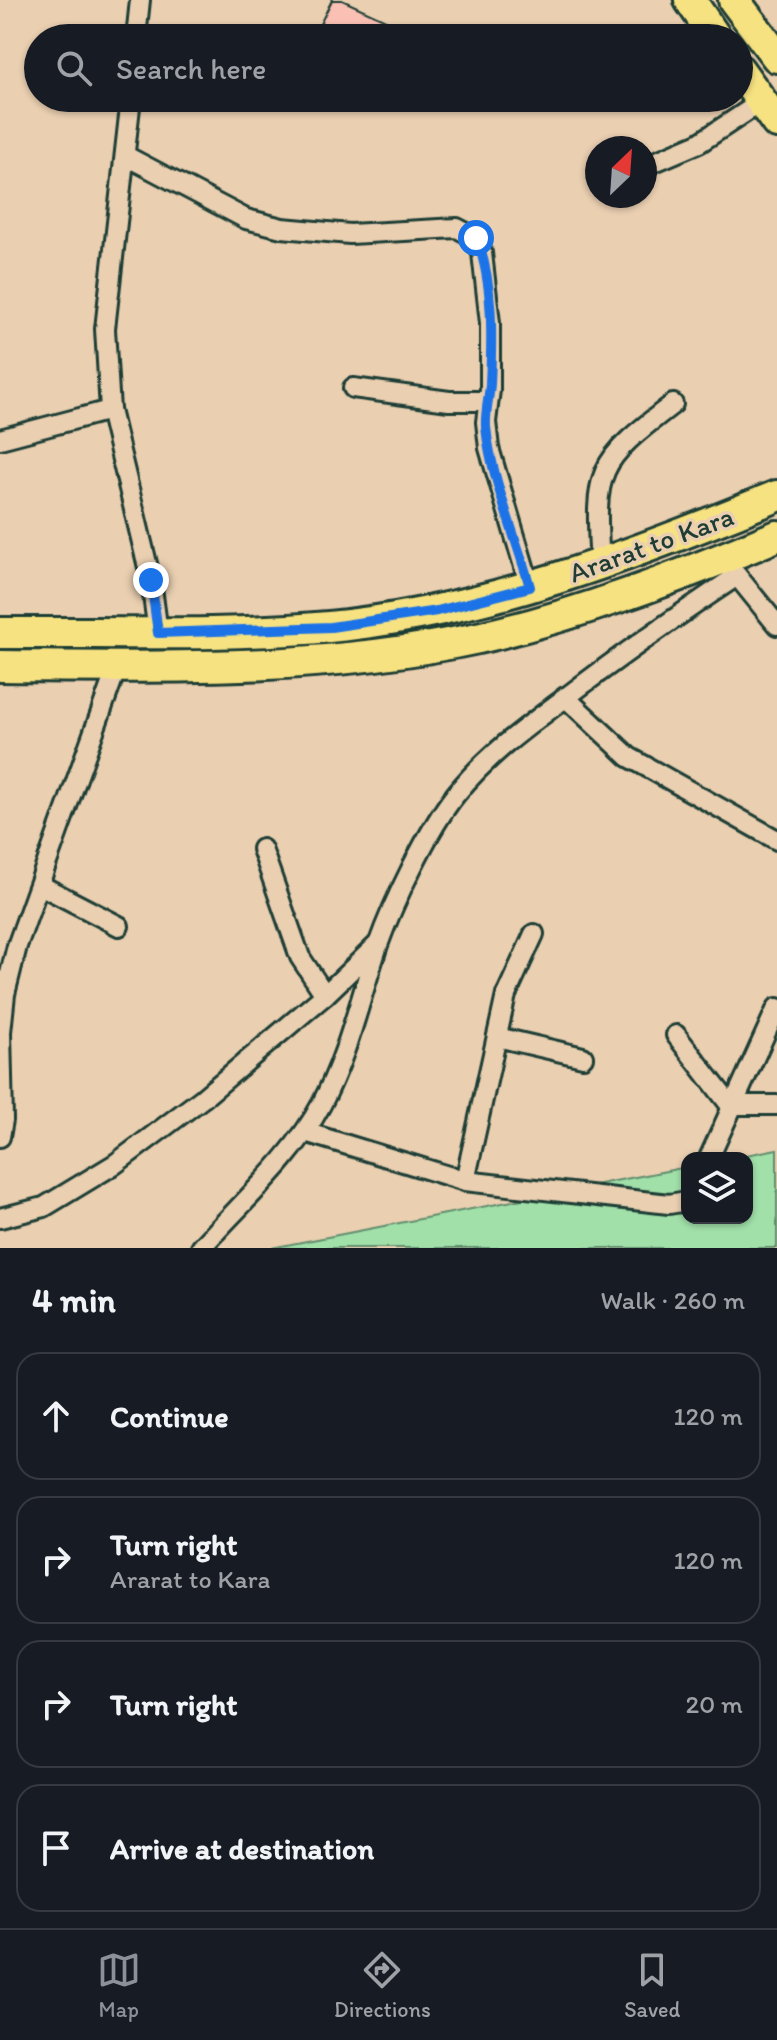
<!DOCTYPE html>
<meta charset="utf-8">
<style>
body{margin:0;font-family:Itim,sans-serif;background:#20242c;color:#f1f3f6}
.controls{position:absolute;right:24px;bottom:24px;display:grid;overflow:hidden;border-radius:16px;box-shadow:0 2px 6px #0004}
.controls button{width:72px;height:72px;display:grid;place-items:center;padding:0;border:0;border-bottom:2px solid #363941;background:#171b24;color:#f1f3f6;font:40px sans-serif}
.compass{position:absolute;left:585px;top:136px;width:72px;height:72px;border-radius:50%;background:#171b24;box-shadow:0 2px 6px #0004;rotate:25deg}
.stop{position:absolute;width:24px;height:24px;margin:-18px;border:6px solid #1a73e8;border-radius:50%;background:#fff}
.stop.end{background:#1a73e8;border-color:#fff;box-shadow:0 2px 8px #0008}
.list{margin:0;padding:0;list-style:none}
h2{display:flex;justify-content:space-between;align-items:center;height:104px;margin:0;padding:0 32px;font-size:34px}
h2 small{font-size:26px;font-weight:400;color:#9ea1a6}
.list li{display:grid;grid-template-columns:52px 1fr auto;gap:24px;align-items:center;box-sizing:border-box;height:128px;margin:0 16px 16px;padding:0 16px;border:2px solid #363941;border-radius:24px}
.list b{display:block;font-size:30px;white-space:nowrap}
.list p{margin:0;font-size:26px;white-space:nowrap;color:#9ea1a6}
.list em{font-size:26px;font-style:normal;color:#9ea1a6}
.icon{flex:none;width:44px;height:44px;fill:none;stroke:currentColor;stroke-width:2;stroke-linecap:round;stroke-linejoin:round}
.map{position:relative;flex:none;width:777px;height:1248px;overflow:hidden}
.search{position:absolute;background:#171b24;box-shadow:0 2px 6px #0004;left:24px;right:24px;top:24px;height:88px;display:flex;align-items:center;gap:20px;box-sizing:border-box;padding:0 28px;border-radius:44px;color:#9ea1a6;font-size:30px}
.sheet{height:680px;background:#171b24}
nav{display:flex;justify-content:space-around;align-items:center;box-sizing:border-box;height:112px;border-top:2px solid #363941;background:#171b24;font-size:22px;color:#9ea1a6}
nav a{display:grid;justify-items:center;gap:4px}
nav .on{color:#8c9099}
.map>svg:first-child{display:block}
</style>
<div class="map">
<svg width="777" height="1248" viewBox="0 0 777 1248">
<rect width="100%" height="100%" fill="#eacfb1"/>
<filter id="ink" filterUnits="userSpaceOnUse"><feTurbulence type="fractalNoise" baseFrequency=".0125" numOctaves="2"/><feDisplacementMap in="SourceGraphic" scale="16" xChannelSelector="R" yChannelSelector="G"/><feConvolveMatrix kernelMatrix="1 2 1 2 8 2 1 2 1" color-interpolation-filters="sRGB"/></filter>
<g filter="url(#ink)">
<!-- green -->
<path fill="#a1e0a9" stroke="#608e6e" stroke-width="2" d="M777 1149V1248H271L687 1167V1218H747V1158H731Z"/>
<!-- building -->
<path fill="#fbc0b4" stroke="#1f3d34" stroke-width="2" d="M332 0H342L388 21 381 38H313Z"/>
<g fill="none" stroke-linecap="round" stroke-linejoin="round">
<defs>
<g id="minor">
<path d="M136 38 140 0"/>
<path d="M131 98 105 329 110 410 151 580 158 633"/>
<path d="M126 156 246 219 282 228 350 234 457 228 476 238 482 253 490 323V390L486 422 489 448 530 587"/>
<path d="M645 166 699 143 761 102"/>
<path d="M353 388 449 401H488"/>
<path d="M0 439 110 410"/>
<path d="M600 566C594 469 596 463 673 404"/>
<path d="M730 567 777 625"/>
<path d="M565 697 629 757 777 840"/>
<path d="M262 849 300 957 325 995"/>
<path d="M40 885 119 926"/>
<path d="M676 1035 730 1105"/>
<path d="M497 1037 583 1057"/>
<path d="M730 1105H777"/>
<path d="M305 1132 465 1181 669 1204 687 1201"/>
<path d="M0 1137 3 1120 1 1032 5 994 17 946 117 667"/>
<path d="M709 1158 777 1008"/>
<path d="M465 1181 506 995 534 934"/>
<path d="M0 1218 44 1207 115 1164 203 1098 325 995 377 945"/>
<path d="M201 1248C241 1203 293 1158 321 1105 348 1055 360 998 378 945 393 903 428 829 456 794 487 755 529 725 569 695 624 653 680 614 737 576"/>
</g>
<g id="primary">
<path d="M690 0 716 38"/>
<path d="M734 0 777 57"/>
<path d="M739 70 777 123"/>
<path d="M0 633C109 632 220 637 329 627 485 612 633 555 777 496"/>
<path d="M0 666C159 667 322 672 478 638 580 615 681 576 777 536"/>
</g>
</defs>
<!-- minor casing -->
<use href="#minor" stroke="#1f3d34" stroke-width="24"/>
<!-- primary casing -->
<use href="#primary" stroke="#1f3d34" stroke-width="36"/>
<!-- minor -->
<use href="#minor" stroke="#eacfb1" stroke-width="18"/>
<!-- primary -->
<use href="#primary" stroke="#f7e281" stroke-width="30"/>
</g>
</g>
<g fill="none" stroke-linecap="round" stroke-linejoin="round" filter="url(#ink)">
<!-- route -->
<path stroke="#1a73e8" stroke-width="10" d="M151 580 158 633 331 627 437 611 530 587C516 537 491 478 486 427 485 413 489 398 490 384 492 340 494 280 476 238"/>
</g>
<g text-anchor="middle" dominant-baseline="central" stroke-width="7" stroke-linejoin="round" paint-order="stroke">
<!-- street labels -->
<g font-size="28" fill="#1f3d34" stroke="#eacfb1">
<text transform="translate(651 544) rotate(-20)">Ararat to Kara</text>
</g>
</g>
</svg>
<div class="controls">
<button><svg class="icon" aria-label="layers" viewBox="0 0 24 24"><path d="M12 4l9 5-9 5-9-5zM3 14l9 5 9-5"/></svg></button>
</div>
<svg class="compass" viewBox="-18 -18 36 36"><path d="M0-13l5 13h-10z" fill="#e53935"/><path d="M0 13l5-13h-10z" fill="#9ea1a6"/></svg>
<div class="stop" style="left:476px;top:238px"></div>
<div class="stop end" style="left:151px;top:580px"></div>
<div class="search"><svg class="icon" aria-label="search" viewBox="0 0 24 24"><circle cx="10" cy="10" r="6"/><path d="M15 15l6 6"/></svg>Search here</div>
</div>
<section class="sheet">
<h2>4 min<small>Walk · 260 m</small></h2>
<ul class="list">
<li><svg class="icon" aria-label="ahead" viewBox="0 0 24 24"><path d="M12 20V5M6 11l6-6 6 6"/></svg><div><b>Continue</b></div><em>120 m</em></li>
<li><svg class="icon" aria-label="right" viewBox="0 0 24 24"><path d="M7 20v-9h11M14 6l5 5-5 5"/></svg><div><b>Turn right</b><p>Ararat to Kara</p></div><em>120 m</em></li>
<li><svg class="icon" aria-label="right" viewBox="0 0 24 24"><path d="M7 20v-9h11M14 6l5 5-5 5"/></svg><div><b>Turn right</b></div><em>20 m</em></li>
<li><svg class="icon" aria-label="arrive" viewBox="0 0 24 24"><path d="M6 21V4h12l-3 4 3 4H6"/></svg><div><b>Arrive at destination</b></div></li>
</ul>
</section>
<nav>
<a class="on"><svg class="icon" aria-label="map" viewBox="0 0 24 24"><path d="M3 6l6-2 6 2 6-2v14l-6 2-6-2-6 2zM9 4v14M15 6v14"/></svg>Map</a>
<a><svg class="icon" aria-label="directions" viewBox="0 0 24 24"><path d="M12 3l9 9-9 9-9-9zM9 14v-3h6M13 9l2 2-2 2"/></svg>Directions</a>
<a><svg class="icon" aria-label="saved" viewBox="0 0 24 24"><path d="M7 4h10v16l-5-4-5 4z"/></svg>Saved</a>
</nav>
